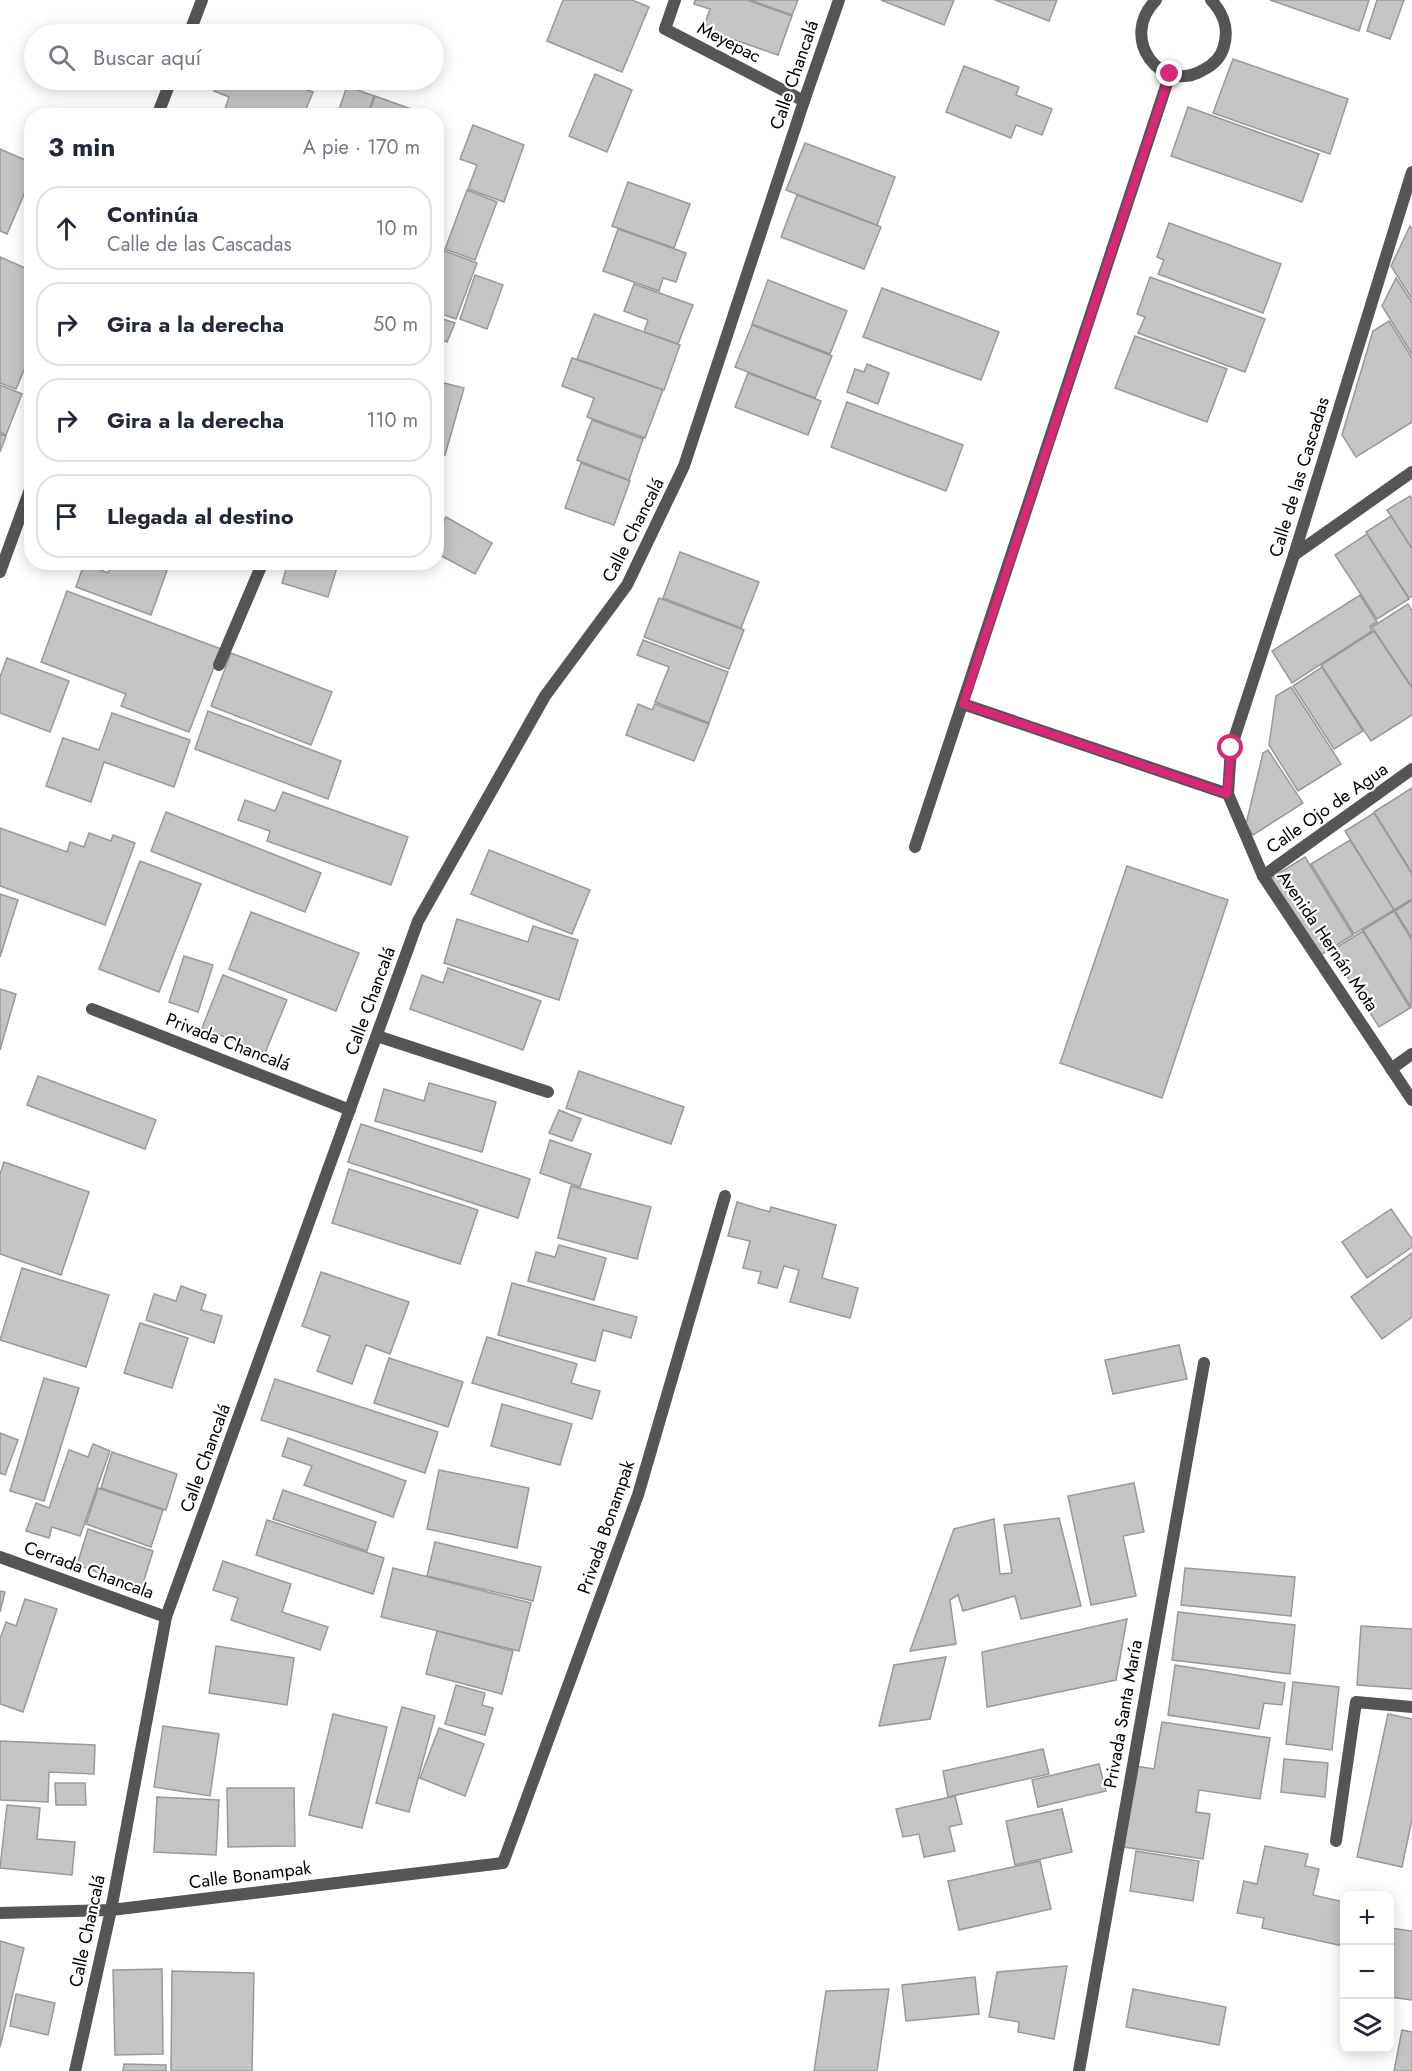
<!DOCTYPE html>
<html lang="es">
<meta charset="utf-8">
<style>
body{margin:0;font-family:Jost,sans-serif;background:#f2f2f3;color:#1f2937}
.controls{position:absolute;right:18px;bottom:18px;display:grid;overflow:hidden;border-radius:12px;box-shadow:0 3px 15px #0003}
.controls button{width:54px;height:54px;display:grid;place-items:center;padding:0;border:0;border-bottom:2px solid #e0e1e3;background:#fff;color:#1f2937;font:30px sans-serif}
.stop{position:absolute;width:18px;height:18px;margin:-14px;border:4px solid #db2777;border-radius:50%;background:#fff}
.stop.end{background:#db2777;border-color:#fff;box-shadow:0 2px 6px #0008}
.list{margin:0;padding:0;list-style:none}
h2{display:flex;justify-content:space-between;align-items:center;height:78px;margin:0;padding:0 24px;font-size:26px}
h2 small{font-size:20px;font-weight:400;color:#747a83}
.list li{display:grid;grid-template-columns:39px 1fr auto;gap:18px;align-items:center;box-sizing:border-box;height:84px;margin:0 12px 12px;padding:0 12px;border:2px solid #e0e1e3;border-radius:24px}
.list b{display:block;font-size:22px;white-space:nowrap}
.list p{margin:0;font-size:20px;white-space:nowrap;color:#747a83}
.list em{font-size:20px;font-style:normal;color:#747a83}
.icon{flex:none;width:33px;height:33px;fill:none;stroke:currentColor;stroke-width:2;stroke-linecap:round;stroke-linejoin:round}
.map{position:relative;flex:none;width:1412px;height:2071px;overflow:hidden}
.search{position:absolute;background:#fff;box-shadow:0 3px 15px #0003;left:24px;top:24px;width:420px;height:66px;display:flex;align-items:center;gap:15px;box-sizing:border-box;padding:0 21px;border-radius:33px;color:#747a83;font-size:22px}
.panel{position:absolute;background:#fff;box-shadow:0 3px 15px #0003;left:24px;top:108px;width:420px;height:462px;border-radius:24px}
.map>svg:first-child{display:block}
</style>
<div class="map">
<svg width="1412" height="2071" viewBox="0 0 1412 2071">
<rect width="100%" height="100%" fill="#fff"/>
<!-- building -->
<g fill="#c4c4c4" stroke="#999" stroke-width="1.5">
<path d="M563 0H632L649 7 622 72 547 41Z"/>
<path d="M695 0H747L792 16 778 55 703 29 710 9 694 4Z"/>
<path d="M750 0H798L792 15Z"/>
<path d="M881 0H954L944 25Z"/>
<path d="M995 0H1057L1049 21Z"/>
<path d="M1270 0H1369L1359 31Z"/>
<path d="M1377 0H1404L1390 39 1367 31Z"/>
<path d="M1233 59 1348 99 1330 154 1213 113Z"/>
<path d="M964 66 1019 87 1016 95 1052 109 1042 135 1016 125 1011 138 946 112Z"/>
<path d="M595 74 632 90 607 152 569 136Z"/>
<path d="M219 80H278L313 92 306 109 324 116H224L223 115 229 97 214 91Z"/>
<path d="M347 86 374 96 367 116H337Z"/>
<path d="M375 96 425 114 424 116H368Z"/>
<path d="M1188 107 1319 154 1302 202 1171 156Z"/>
<path d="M203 109 221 116H201Z"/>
<path d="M473 125 524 145 504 202 468 189 477 165 460 159Z"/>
<path d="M805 143 895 177 877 225 786 190Z"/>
<path d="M0 149 32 163V176L7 234 0 231Z"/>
<path d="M628 182 690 204 674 248 612 226Z"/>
<path d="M467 190 497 202 475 260 445 249Z"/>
<path d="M797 195 881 227 864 269 781 237Z"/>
<path d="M1169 223 1281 264 1263 313 1158 274 1164 260 1157 257Z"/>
<path d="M1410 226 1412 229V299L1391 266Z"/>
<path d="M618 229 686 253 676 282 663 278 659 291 603 271Z"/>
<path d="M442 250 477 263 456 319 436 312V267Z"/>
<path d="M0 257 32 271V351L16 389 0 383Z"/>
<path d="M475 275 503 285 487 329 460 319Z"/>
<path d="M1150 277 1265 319 1245 372 1138 333 1145 317 1137 314Z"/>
<path d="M1396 278 1412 303V354L1382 306Z"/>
<path d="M768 280 847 311 830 354 752 324Z"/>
<path d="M634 284 693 305 678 344 644 332 648 320 624 311Z"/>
<path d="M882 288 999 332 981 380 863 337Z"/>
<path d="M594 314 680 345 664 390 577 359Z"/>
<path d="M437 317 455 323 447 342 436 337Z"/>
<path d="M1389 321 1412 358V422L1356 457 1342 435 1373 331Z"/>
<path d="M752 325 832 356 815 398 735 367Z"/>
<path d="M1135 336 1227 369 1207 422 1115 388Z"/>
<path d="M572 358 663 390 645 438 587 417 594 398 562 386Z"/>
<path d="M867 364 889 373 878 404 847 392 855 369 864 372Z"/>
<path d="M748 373 821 401 808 435 735 407Z"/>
<path d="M436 381 464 388 445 455 436 453Z"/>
<path d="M0 385 22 394 6 435 0 432Z"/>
<path d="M847 402 963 445 946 491 831 447Z"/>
<path d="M592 420 643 439 629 480 577 460Z"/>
<path d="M0 434 6 436 0 452Z"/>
<path d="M581 463 630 481 614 525 565 508Z"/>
<path d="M1410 496 1412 499V549L1387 510Z"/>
<path d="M1391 516 1412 549V596L1409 598 1366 532Z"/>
<path d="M446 517 492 543 475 574 436 553V534Z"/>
<path d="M1367 534 1409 599 1377 619 1335 555Z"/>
<path d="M680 552 759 582 741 628 663 598Z"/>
<path d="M112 562H170L151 615 76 587 84 564 108 573Z"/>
<path d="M288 562 338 564 328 597 282 583Z"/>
<path d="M67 591 221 649 189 732 121 706 126 694 41 662Z"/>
<path d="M1360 595 1377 622 1370 626 1372 631 1292 683 1272 651Z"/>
<path d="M659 598 744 630 729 669 644 637Z"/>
<path d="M1408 604 1412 611V687L1372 627Z"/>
<path d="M1374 631 1412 688V715L1371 741 1321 665Z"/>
<path d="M643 640 728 672 709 723 655 702 669 667 637 655Z"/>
<path d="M231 653 332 692 311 745 211 706Z"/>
<path d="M7 658 69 681 50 732 0 713V677Z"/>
<path d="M1322 667 1363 731 1334 749 1293 686Z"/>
<path d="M1291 687 1341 764 1298 791 1269 745 1276 696Z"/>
<path d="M638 704 652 710 655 704 709 724 694 761 626 735Z"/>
<path d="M208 711 341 761 328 799 195 749Z"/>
<path d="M112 713 190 740 174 787 104 762 91 802 46 786 63 738 99 750Z"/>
<path d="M1268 750 1303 803 1253 835 1246 824 1263 753Z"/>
<path d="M1412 788V873L1374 812Z"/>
<path d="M283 792 408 837 391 885 267 841 270 831 238 820 245 800 275 811Z"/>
<path d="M166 812 321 873 305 912 151 851Z"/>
<path d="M1374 813 1412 874V899L1394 910 1345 831Z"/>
<path d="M0 828 67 852 70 842 84 847 89 833 111 841 113 835 135 843 105 925 0 886Z"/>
<path d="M1350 840 1394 910 1354 934 1311 864Z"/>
<path d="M489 850 590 890 572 934 471 894Z"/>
<path d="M1305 857 1353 935 1319 956 1271 878Z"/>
<path d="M140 861 201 884 159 992 99 969Z"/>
<path d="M1127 866 1228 900 1162 1098 1060 1063Z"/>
<path d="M0 894 18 900 0 957Z"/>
<path d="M1412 900V938L1395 911Z"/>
<path d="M1394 911 1412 940 1411 1007 1363 930Z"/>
<path d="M251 912 359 953 336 1011 229 969Z"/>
<path d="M457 919 528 942 533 926 578 940 559 1000 444 963Z"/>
<path d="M1363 931 1410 1008 1379 1027 1331 951Z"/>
<path d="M184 956 213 965 198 1012 169 1002Z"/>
<path d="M448 968 541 1001 523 1050 410 1009 422 975 443 983Z"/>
<path d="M223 975 287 1000 265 1053 202 1028Z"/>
<path d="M0 989 16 994 0 1050Z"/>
<path d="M579 1071 684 1107 671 1144 566 1108Z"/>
<path d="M38 1076 156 1120 145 1149 27 1105Z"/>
<path d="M429 1083 496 1102 482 1152 375 1121 384 1089 424 1101Z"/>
<path d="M559 1110 581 1119 572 1141 549 1133Z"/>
<path d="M361 1124 530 1179 518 1218 348 1162Z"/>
<path d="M550 1140 591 1154 580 1187 540 1173Z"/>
<path d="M4 1162 89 1192 61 1275 0 1254V1174Z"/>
<path d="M349 1169 478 1210 460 1264 332 1223Z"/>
<path d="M571 1186 651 1207 637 1259 558 1238Z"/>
<path d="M737 1202 770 1212 771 1207 836 1225 822 1278 858 1288 850 1318 790 1302 799 1270 784 1266 777 1288 758 1283 761 1272 743 1268 750 1241 728 1236Z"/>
<path d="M1391 1209 1412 1239V1247L1367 1278 1342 1242Z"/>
<path d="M559 1245 606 1258 594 1300 528 1281 536 1252 555 1257Z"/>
<path d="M1412 1253V1317L1382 1339 1351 1297Z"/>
<path d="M22 1268 109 1295 86 1367 0 1340Z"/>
<path d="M321 1272 409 1302 390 1354 366 1345 352 1384 317 1371 330 1336 302 1326Z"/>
<path d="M512 1283 637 1317 631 1338 603 1330 595 1361 498 1335Z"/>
<path d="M181 1286 206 1295 201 1310 222 1316 214 1343 146 1320 154 1294 176 1301Z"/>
<path d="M140 1323 188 1338 172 1388 124 1373Z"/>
<path d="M487 1337 577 1364 571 1383 600 1391 592 1419 472 1383Z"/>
<path d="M1179 1345 1187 1379 1113 1394 1105 1360Z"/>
<path d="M389 1358 463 1382 448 1427 374 1403Z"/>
<path d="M44 1378 79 1388 44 1501 10 1491Z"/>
<path d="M275 1379 438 1432 425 1473 261 1420Z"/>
<path d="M502 1404 572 1424 560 1465 491 1446Z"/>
<path d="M0 1433 18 1440 5 1475 0 1473Z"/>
<path d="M288 1438 406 1481 393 1517 304 1485 312 1466 282 1456Z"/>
<path d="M93 1444 110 1451 80 1536 52 1527 49 1538 26 1531 36 1503 49 1508 69 1450 88 1457Z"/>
<path d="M112 1452 177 1474 166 1510 101 1488Z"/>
<path d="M439 1470 529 1488 517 1548 427 1529Z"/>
<path d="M1134 1483 1144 1532 1123 1536 1136 1596 1091 1605 1068 1496Z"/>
<path d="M98 1488 163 1510 151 1547 86 1524Z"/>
<path d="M283 1490 376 1522 367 1551 273 1519Z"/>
<path d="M1059 1518 1081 1606 1021 1619 1015 1596 963 1611 958 1595 950 1600 956 1644 910 1651 954 1529 994 1519 1000 1574 1012 1573 1004 1525Z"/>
<path d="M267 1520 384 1558 373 1594 256 1555Z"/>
<path d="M88 1529 153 1551 142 1587 77 1565Z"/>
<path d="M435 1542 541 1567 533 1601 427 1576Z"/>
<path d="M223 1561 291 1584 282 1612 328 1627 320 1650 231 1620 238 1598 213 1590Z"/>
<path d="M393 1568 531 1603 519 1651 381 1617Z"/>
<path d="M1185 1568 1295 1577 1291 1616 1181 1605Z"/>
<path d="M0 1591 5 1592 0 1612Z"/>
<path d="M25 1599 57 1609 23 1712 0 1704V1639L6 1622 16 1626Z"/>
<path d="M1178 1612 1295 1625 1290 1674 1172 1660Z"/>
<path d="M1127 1619 1116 1680 987 1707 982 1652Z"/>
<path d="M1361 1626 1412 1629V1689L1357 1685Z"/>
<path d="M437 1631 513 1651 502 1694 426 1674Z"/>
<path d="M216 1646 294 1658 287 1705 209 1693Z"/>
<path d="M946 1657 930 1719 879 1726 894 1665Z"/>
<path d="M1175 1665 1285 1683 1282 1705 1264 1703 1259 1729 1168 1715Z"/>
<path d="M1293 1682 1339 1687 1332 1750 1286 1744Z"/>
<path d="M456 1685 485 1693 482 1705 493 1708 485 1735 445 1724Z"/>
<path d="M402 1707 435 1716 409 1812 376 1803Z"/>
<path d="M333 1714 387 1727 362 1828 309 1815Z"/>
<path d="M1388 1714 1412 1719V1819L1402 1867 1357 1857Z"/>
<path d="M1162 1722 1270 1738 1260 1799 1199 1790 1196 1812 1210 1814 1203 1859 1124 1847 1136 1766 1154 1769Z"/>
<path d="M163 1726 219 1734 210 1796 154 1787Z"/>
<path d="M439 1728 484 1744 465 1796 420 1778Z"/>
<path d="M0 1741 95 1745 94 1774 49 1772 48 1802 0 1800Z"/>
<path d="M1043 1749 1049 1774 948 1797 943 1771Z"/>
<path d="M1284 1759 1328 1763 1325 1797 1281 1792Z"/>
<path d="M1099 1764 1106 1791 1038 1807 1032 1780Z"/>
<path d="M55 1783H85L86 1805H56Z"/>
<path d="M227 1788H294L295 1846 228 1847Z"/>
<path d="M955 1796 962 1824 949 1827 955 1851 924 1857 919 1834 903 1837 896 1809Z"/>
<path d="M157 1797 219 1800 216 1855 154 1852Z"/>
<path d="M7 1805 40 1808 37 1839 75 1842 72 1875 0 1868Z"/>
<path d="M1062 1809 1072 1852 1015 1865 1006 1821Z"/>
<path d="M1265 1846 1308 1854 1305 1866 1319 1869 1313 1895 1344 1902 1343 1946 1262 1928 1264 1918 1237 1913 1244 1881 1257 1884Z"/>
<path d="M1136 1851 1199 1861 1193 1901 1130 1891Z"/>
<path d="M1040 1861 1051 1909 959 1930 948 1881Z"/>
<path d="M1390 1928 1412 1931V2000L1390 1997Z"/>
<path d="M0 1941 24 1948 0 2047Z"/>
<path d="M1067 1966 1054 2039 1018 2032 1019 2022 989 2017 997 1972Z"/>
<path d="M162 1969 163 2054 115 2055 113 1970Z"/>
<path d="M172 1971 254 1973 252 2071H171Z"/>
<path d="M975 1977 979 2014 906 2021 902 1985Z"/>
<path d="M889 1989 877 2071H814L826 1991Z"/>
<path d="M1133 1989 1226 2007 1219 2045 1126 2027Z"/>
<path d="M16 1994 55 2003 48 2035 10 2026Z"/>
<path d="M1402 2030 1412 2032V2071H1394Z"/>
<path d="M124 2064 166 2065V2071H123Z"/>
</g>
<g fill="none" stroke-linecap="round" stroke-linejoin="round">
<!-- street -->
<g stroke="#555" stroke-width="12">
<path d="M675 0 665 29 804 101"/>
<path d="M1156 0C1118 38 1161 95 1203 70 1213 65 1221 58 1224 46 1229 28 1224 14 1211 0"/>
<path d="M189 34 202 0"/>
<path d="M157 116 171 80"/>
<path d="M1412 172 1294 555 1231 748 1228 794 1263 876 1412 1100"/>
<path d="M1294 555 1412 472"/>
<path d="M0 572 32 484"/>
<path d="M219 665 263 562"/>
<path d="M963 704 1228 794"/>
<path d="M915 847 1170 74"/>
<path d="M1263 876 1412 769"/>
<path d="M92 1009 350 1110"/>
<path d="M377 1036 548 1092"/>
<path d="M1391 1069 1412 1054"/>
<path d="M0 1557 166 1617"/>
<path d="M1336 1841 1356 1702 1412 1707"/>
<path d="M0 1913 111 1910 503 1863 638 1495 725 1196"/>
<path d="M75 2071 111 1910 166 1617 418 921 545 696 627 585 684 466 804 101 839 0"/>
<path d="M1079 2071 1204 1363"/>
</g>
</g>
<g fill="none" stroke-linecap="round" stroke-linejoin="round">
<!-- route -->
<path stroke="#db2777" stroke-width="8" d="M1170 74 963 704 1227 794 1231 748"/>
</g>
<g text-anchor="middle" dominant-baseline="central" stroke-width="4.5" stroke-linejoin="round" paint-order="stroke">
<!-- street labels -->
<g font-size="18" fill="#000" stroke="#fff">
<text transform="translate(729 42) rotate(27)">Meyepac</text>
<text transform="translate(794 75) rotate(-71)">Calle Chancalá</text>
<text transform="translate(1299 477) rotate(-73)">Calle de las Cascadas</text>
<text transform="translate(633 530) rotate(-63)">Calle Chancalá</text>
<text transform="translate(1327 808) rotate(-35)">Calle Ojo de Agua</text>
<text transform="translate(1328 941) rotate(56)">Avenida Hernán Mota</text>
<text transform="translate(370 1001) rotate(-70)">Calle Chancalá</text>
<text transform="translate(228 1042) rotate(21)">Privada Chancalá</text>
<text transform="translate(205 1458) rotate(-70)">Calle Chancalá</text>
<text transform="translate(606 1527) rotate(-71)">Privada Bonampak</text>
<text transform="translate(89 1570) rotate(20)">Cerrada Chancala</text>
<text transform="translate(1123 1714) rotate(-80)">Privada Santa María</text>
<text transform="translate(250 1875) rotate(-7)">Calle Bonampak</text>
<text transform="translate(87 1931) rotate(-78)">Calle Chancalá</text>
</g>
</g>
</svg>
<div class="controls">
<button>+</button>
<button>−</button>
<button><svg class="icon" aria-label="layers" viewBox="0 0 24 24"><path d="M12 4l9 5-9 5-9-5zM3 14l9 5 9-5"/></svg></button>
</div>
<div class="stop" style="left:1231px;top:748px"></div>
<div class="stop end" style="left:1170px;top:74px"></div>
<div class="search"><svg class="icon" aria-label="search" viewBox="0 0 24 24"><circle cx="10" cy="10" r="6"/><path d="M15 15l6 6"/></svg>Buscar aquí</div>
<section class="panel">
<h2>3 min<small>A pie · 170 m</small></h2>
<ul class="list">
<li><svg class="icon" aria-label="ahead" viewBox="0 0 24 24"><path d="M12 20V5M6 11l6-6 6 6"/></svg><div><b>Continúa</b><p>Calle de las Cascadas</p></div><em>10 m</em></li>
<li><svg class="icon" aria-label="right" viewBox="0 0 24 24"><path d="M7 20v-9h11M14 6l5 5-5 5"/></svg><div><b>Gira a la derecha</b></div><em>50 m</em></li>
<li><svg class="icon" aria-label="right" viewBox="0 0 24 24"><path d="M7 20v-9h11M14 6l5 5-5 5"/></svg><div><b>Gira a la derecha</b></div><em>110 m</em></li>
<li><svg class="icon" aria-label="arrive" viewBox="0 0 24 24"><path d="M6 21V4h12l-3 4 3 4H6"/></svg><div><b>Llegada al destino</b></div></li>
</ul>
</section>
</div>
